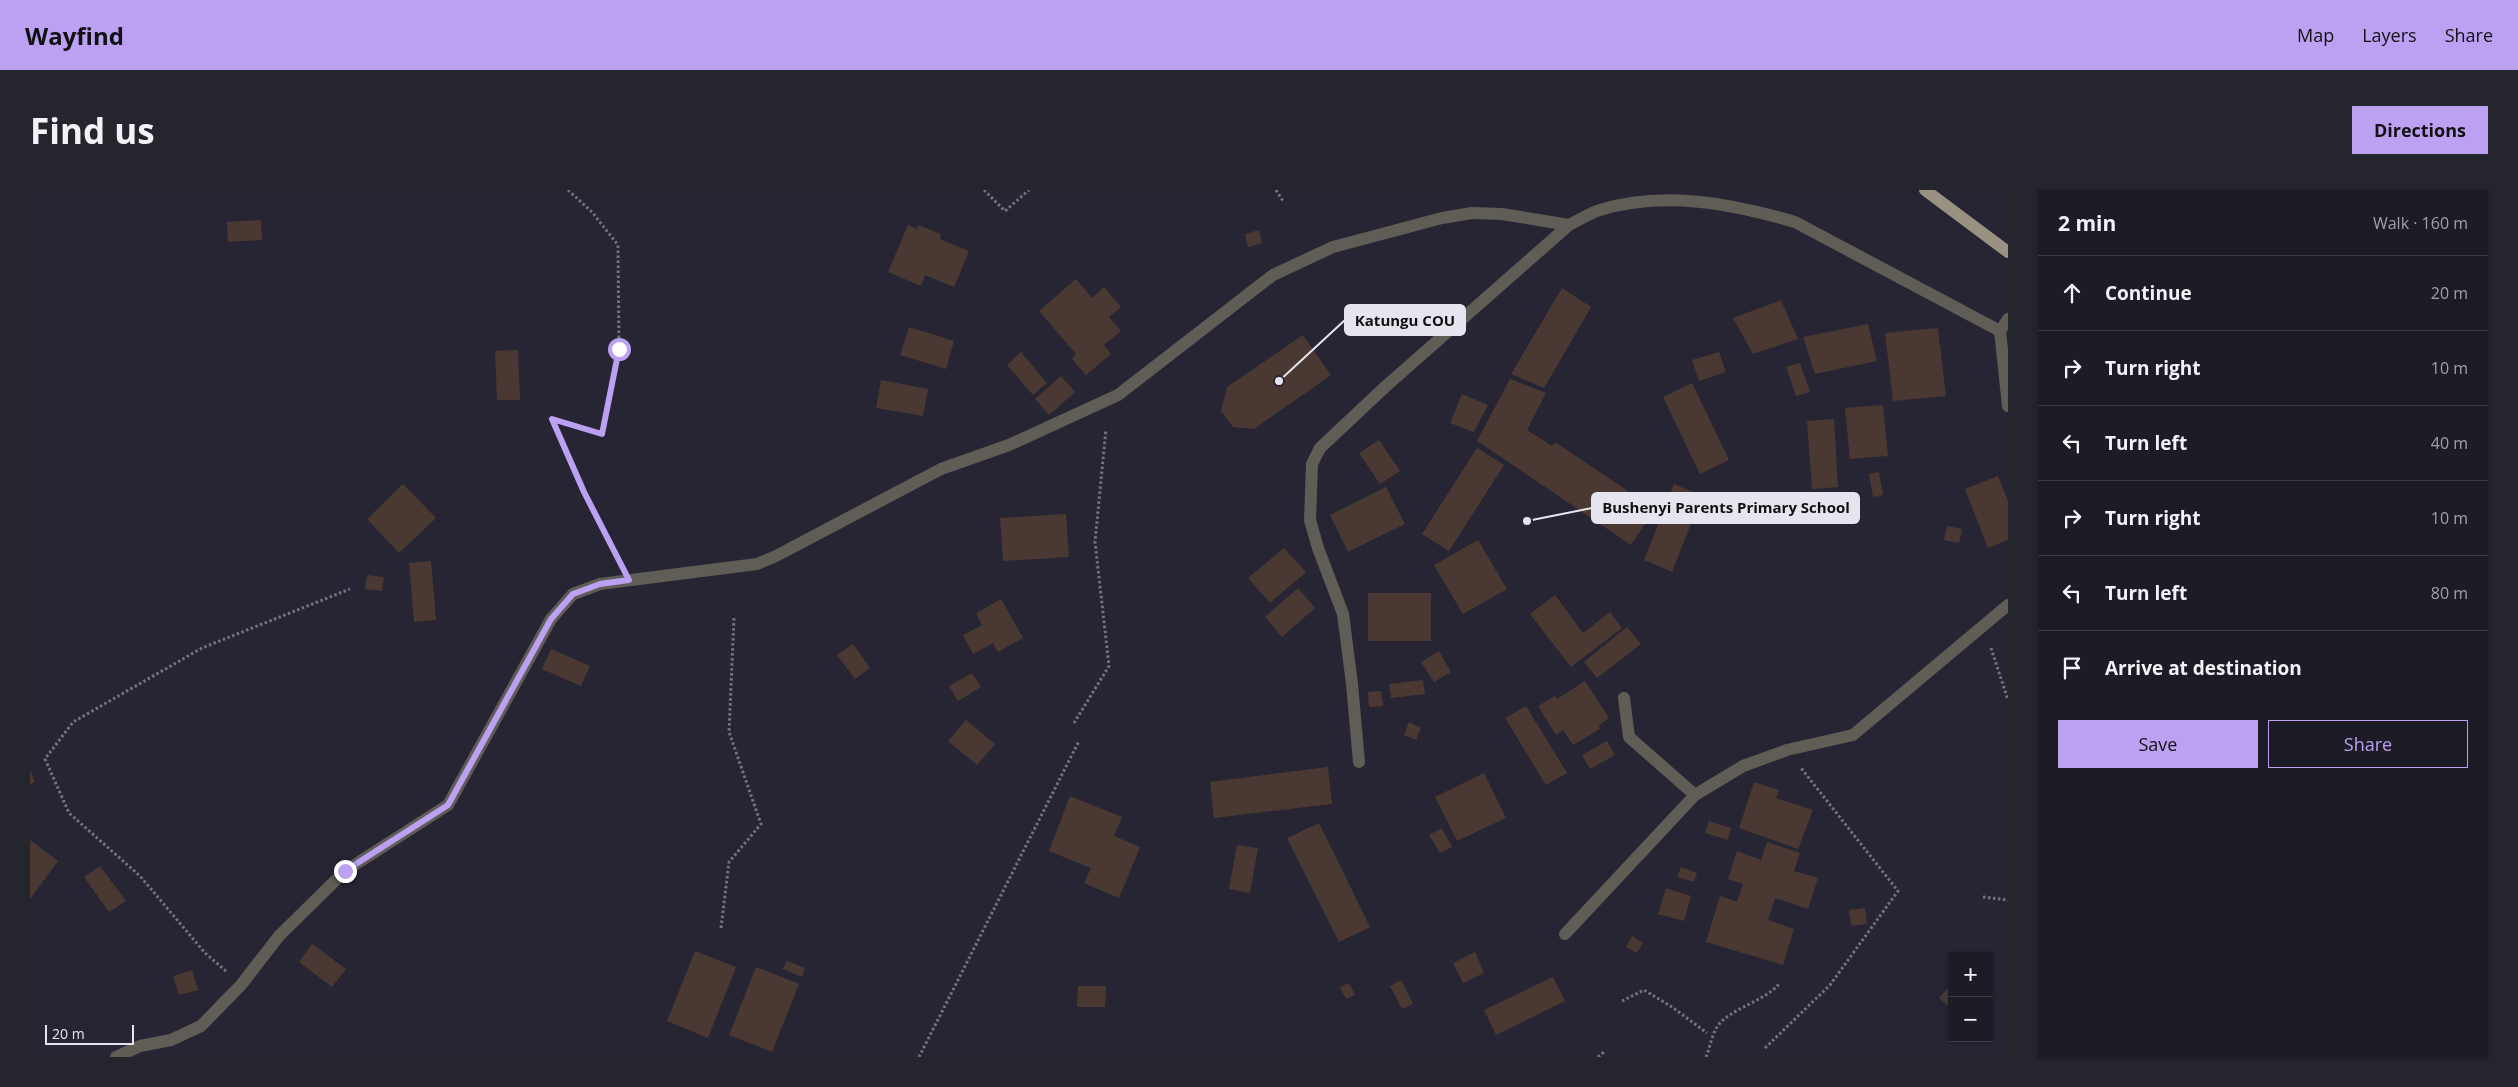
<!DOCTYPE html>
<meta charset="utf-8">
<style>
body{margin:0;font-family:"Open Sans",sans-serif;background:#25252e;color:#f1f3f6}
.controls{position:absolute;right:15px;bottom:15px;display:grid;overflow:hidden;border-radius:0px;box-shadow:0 1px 4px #0004}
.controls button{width:45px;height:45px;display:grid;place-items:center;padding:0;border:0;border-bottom:1px solid #3b3a43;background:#1d1c26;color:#f1f3f6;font:25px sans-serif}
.scale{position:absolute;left:15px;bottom:12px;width:89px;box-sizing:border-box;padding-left:5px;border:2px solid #e6e5ef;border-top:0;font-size:14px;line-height:18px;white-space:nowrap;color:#e6e5ef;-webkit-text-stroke:4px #272533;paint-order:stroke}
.stop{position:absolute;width:15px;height:15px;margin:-11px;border:4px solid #bca0f2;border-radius:50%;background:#fff}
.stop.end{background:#bca0f2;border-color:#fff;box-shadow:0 1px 5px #0008}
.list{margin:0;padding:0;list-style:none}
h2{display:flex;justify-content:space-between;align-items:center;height:65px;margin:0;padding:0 20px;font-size:21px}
h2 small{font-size:16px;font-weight:400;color:#a0a1a7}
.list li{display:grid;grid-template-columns:32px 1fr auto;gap:15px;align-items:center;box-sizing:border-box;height:75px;padding:0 20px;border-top:1px solid #3b3a43}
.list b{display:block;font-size:19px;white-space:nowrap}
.list em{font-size:16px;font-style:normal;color:#a0a1a7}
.actions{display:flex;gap:10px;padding:15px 20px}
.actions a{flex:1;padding:11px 0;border:1px solid #bca0f2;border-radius:0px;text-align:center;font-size:18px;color:#bca0f2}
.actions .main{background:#bca0f2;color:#111}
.icon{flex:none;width:28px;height:28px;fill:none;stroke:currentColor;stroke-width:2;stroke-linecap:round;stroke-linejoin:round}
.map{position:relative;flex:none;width:1978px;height:867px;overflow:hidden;border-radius:0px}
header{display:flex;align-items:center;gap:30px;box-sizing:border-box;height:70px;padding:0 25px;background:#bca0f2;color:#111}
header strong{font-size:24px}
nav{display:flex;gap:28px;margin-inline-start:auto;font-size:18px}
.intro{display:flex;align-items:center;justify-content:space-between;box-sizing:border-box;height:120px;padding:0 30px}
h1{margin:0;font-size:35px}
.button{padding:12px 22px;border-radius:0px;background:#bca0f2;color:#111;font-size:18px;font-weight:700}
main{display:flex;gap:30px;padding:0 30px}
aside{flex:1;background:#1d1c26;border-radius:0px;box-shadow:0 1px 4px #0004}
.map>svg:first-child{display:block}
</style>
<header>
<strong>Wayfind</strong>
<nav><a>Map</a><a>Layers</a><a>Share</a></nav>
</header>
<div class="intro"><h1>Find us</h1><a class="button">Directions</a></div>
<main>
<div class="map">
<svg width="1978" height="867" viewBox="0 0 1978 867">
<rect width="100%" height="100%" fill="#272533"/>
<!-- building -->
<g fill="#4a3933">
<path d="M231 30 232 50 198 52 197 32Z"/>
<path d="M878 35 887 39 888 35 911 44 910 49 939 61 924 97 895 85 891 96 858 82Z"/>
<path d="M1229 40 1232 53 1218 57 1215 44Z"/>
<path d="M1046 89 1062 108 1074 97 1091 117 1079 127 1091 141 1074 155 1081 164 1056 185 1042 169 1046 164 1009 121Z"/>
<path d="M1532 98 1561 117 1514 198 1481 184Z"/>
<path d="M1751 110 1768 149 1723 164 1703 128Z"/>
<path d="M1838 134 1847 171 1785 184 1773 147Z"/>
<path d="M879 137 924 151 916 179 870 165Z"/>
<path d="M1908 138 1916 206 1863 211 1855 143Z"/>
<path d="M1273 145 1301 185 1224 239 1203 237 1191 221 1197 197Z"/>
<path d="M488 160 490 210H467L465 161Z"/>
<path d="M991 162 1017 193 1003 205 977 175Z"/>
<path d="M1689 162 1696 182 1669 191 1662 170Z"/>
<path d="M1770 173 1780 202 1766 206 1756 177Z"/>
<path d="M1031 186 1045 202 1019 225 1005 209Z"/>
<path d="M1480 189 1516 203 1497 240 1522 256 1525 252 1625 319 1601 355 1447 251Z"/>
<path d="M851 190 898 199 893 226 846 218Z"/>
<path d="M1662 193 1699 270 1670 284 1633 207Z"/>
<path d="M1432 204 1458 215 1444 242 1420 233Z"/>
<path d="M1853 215 1858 266 1820 269 1815 218Z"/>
<path d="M1804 229 1808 297 1782 299 1777 231Z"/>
<path d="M1349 250 1370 281 1350 294 1329 263Z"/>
<path d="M1447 258 1474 275 1419 361 1392 344Z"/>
<path d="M1849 282 1853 305 1843 307 1839 284Z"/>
<path d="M1968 286 1978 311V350L1958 358 1935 299Z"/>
<path d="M373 294 406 328 369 363 337 329Z"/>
<path d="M1644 294 1672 306 1642 382 1614 370Z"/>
<path d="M1356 297 1375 334 1318 362 1300 325Z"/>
<path d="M1036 324 1039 367 973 371 970 328Z"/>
<path d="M1917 336 1932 339 1929 353 1914 350Z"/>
<path d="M1448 350 1477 399 1433 424 1404 375Z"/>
<path d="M1254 358 1276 382 1240 413 1218 388Z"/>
<path d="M401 371 406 430 384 432 379 373Z"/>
<path d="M337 385 354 387 352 401 335 399Z"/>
<path d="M1268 398 1285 418 1252 447 1235 427Z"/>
<rect x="1338" y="403" width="63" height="48"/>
<path d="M1525 405 1553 443 1580 422 1592 438 1541 477 1500 424Z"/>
<path d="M971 409 993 448 968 462 963 453 943 464 933 445 952 435 946 423Z"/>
<path d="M1597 437 1611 454 1567 488 1554 472Z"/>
<path d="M823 454 840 478 825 489 807 465Z"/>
<path d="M521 459 560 476 551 496 512 479Z"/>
<path d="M1409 461 1421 482 1404 492 1391 472Z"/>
<path d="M942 483 951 497 928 511 919 496Z"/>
<path d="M1393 490 1395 504 1361 508 1359 494Z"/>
<path d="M1555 491 1579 528 1569 535 1570 539 1543 555 1533 540 1526 545 1508 516 1525 506 1527 509Z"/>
<path d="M1351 501 1353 516 1339 517 1338 502Z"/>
<path d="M1496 516 1537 583 1516 595 1475 528Z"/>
<path d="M936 530 965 554 947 575 918 551Z"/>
<path d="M1379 532 1391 538 1386 550 1374 545Z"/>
<path d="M1577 551 1585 565 1560 579 1552 565Z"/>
<path d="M1298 577 1302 614 1184 628 1180 592Z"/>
<path d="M0 580 5 592 0 594Z"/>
<path d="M1454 583 1476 628 1427 651 1405 607Z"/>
<path d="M1724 592 1749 600 1746 608 1783 620 1768 659 1709 638Z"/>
<path d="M1040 606 1092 627 1084 646 1110 657 1089 708 1054 693 1061 678 1019 661Z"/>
<path d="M1679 631 1701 638 1698 650 1675 643Z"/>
<path d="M1289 633 1340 737 1309 752 1257 648Z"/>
<path d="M1412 638 1422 657 1410 663 1399 645Z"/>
<path d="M0 650 28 671 0 709Z"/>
<path d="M1737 652 1770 663 1764 681 1788 688 1778 719 1745 708 1738 730 1764 739 1753 775 1676 752 1690 706 1707 712 1713 694 1698 689 1707 661 1731 670Z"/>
<path d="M1207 655 1228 658 1220 703 1199 699Z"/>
<path d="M70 676 96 711 79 722 54 687Z"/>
<path d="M1651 677 1667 683 1664 692 1647 687Z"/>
<path d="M1636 698 1661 706 1654 731 1628 724Z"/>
<path d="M1835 718 1837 734 1821 736 1819 720Z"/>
<path d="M1602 746 1613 753 1607 763 1596 757Z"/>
<path d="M282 754 316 779 302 797 269 772Z"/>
<path d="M665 761 706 777 678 848 637 831Z"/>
<path d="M1445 762 1454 783 1433 793 1423 773Z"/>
<path d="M757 771 775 778 772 787 753 779Z"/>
<path d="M726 777 769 794 742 862 699 845Z"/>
<path d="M162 780 168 800 149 805 143 786Z"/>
<path d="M1523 787 1535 811 1466 845 1454 820Z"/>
<path d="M1371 790 1383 814 1372 819 1360 796Z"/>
<path d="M1319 793 1325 805 1316 809 1310 797Z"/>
<path d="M1048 796H1076L1075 817H1047Z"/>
<path d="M1919 797 1922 800V819L1909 808Z"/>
</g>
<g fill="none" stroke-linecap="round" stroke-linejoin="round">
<!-- path -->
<g stroke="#757380" stroke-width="3" stroke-dasharray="2.5 2.5" stroke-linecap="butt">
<path d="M538 0 562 22 588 55 589 159 572 244 522 229 554 302 589 370"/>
<path d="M954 0 975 21 999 0"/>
<path d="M1246 0 1253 11"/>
<path d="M1961 458 1978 510"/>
<path d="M1044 533 1079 476 1065 352 1076 239"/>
<path d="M1953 707 1978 710"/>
<path d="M691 738 699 672 731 634 699 542 704 428"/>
<path d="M196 781 175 763 110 686 39 623 15 569 43 532 172 458 320 399"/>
<path d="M1592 811 1614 800 1642 817 1677 843"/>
<path d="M1735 858 1800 795 1868 701 1771 578"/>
<path d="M889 867 1049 551"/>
<path d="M1568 867 1574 862"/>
<path d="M1676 867C1680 857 1682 845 1687 837 1697 820 1735 811 1749 794"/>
</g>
<!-- street -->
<g stroke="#605d56" stroke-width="12">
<path d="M1978 129 1970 141 1978 216"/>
<path d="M1594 508 1599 547 1665 605"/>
<path d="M1329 572 1322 494 1313 424 1288 358 1280 330 1282 274 1290 258 1355 197 1539 35C1549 30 1560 23 1570 20 1634 0 1703 14 1765 32L1970 141"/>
<path d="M1535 744 1665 605 1713 576 1757 560 1823 545 1978 415"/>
<path d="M86 867 110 856 141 850 171 836 211 795 249 746 315 681 418 615 521 429 543 404 570 394 727 374 746 366 911 279 979 255 1088 205 1243 85 1303 57 1412 28 1442 23 1472 24 1539 35"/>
</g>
<!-- primary -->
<path stroke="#999283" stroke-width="12" d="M1895 0 1978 62"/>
</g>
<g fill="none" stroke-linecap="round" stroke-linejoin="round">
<!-- route -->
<path stroke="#bca0f2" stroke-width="6" d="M315 681 418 615 521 429 543 404 570 394 599 390 554 302 522 229 572 244 589 159"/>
</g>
<!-- callouts -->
<path fill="none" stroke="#e6e5ef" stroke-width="2" d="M1249 191L1315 130M1497 331L1562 318"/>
<g fill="#e6e5ef" stroke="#272533" stroke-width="2">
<circle cx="1249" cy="191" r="5"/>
<circle cx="1497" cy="331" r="5"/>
</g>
<g fill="#e6e5ef" stroke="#e6e5ef" stroke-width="2">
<rect x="1315" y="115" width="120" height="30" rx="5"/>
<rect x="1562" y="303" width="267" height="30" rx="5"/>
</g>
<g font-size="15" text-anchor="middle" font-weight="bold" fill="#111">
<text x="1375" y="136">Katungu COU</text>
<text x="1696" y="323">Bushenyi Parents Primary School</text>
</g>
</svg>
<div class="controls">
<button>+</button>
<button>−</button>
</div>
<div class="scale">20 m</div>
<div class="stop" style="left:589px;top:159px"></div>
<div class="stop end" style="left:315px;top:681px"></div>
</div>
<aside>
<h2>2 min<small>Walk · 160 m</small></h2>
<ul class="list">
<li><svg class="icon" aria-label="ahead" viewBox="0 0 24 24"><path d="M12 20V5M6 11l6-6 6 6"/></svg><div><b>Continue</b></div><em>20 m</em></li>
<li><svg class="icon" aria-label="right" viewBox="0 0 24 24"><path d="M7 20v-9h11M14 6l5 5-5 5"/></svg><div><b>Turn right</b></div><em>10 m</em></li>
<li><svg class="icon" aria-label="left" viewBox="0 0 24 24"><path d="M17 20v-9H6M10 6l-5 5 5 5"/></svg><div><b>Turn left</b></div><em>40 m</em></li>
<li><svg class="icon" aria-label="right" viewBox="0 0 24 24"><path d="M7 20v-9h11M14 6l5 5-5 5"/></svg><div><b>Turn right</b></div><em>10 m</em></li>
<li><svg class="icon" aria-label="left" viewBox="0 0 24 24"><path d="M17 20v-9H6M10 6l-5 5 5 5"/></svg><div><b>Turn left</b></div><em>80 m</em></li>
<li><svg class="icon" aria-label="arrive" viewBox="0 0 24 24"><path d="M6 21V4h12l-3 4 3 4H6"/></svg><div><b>Arrive at destination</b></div></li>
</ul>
<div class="actions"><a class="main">Save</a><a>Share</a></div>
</aside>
</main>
